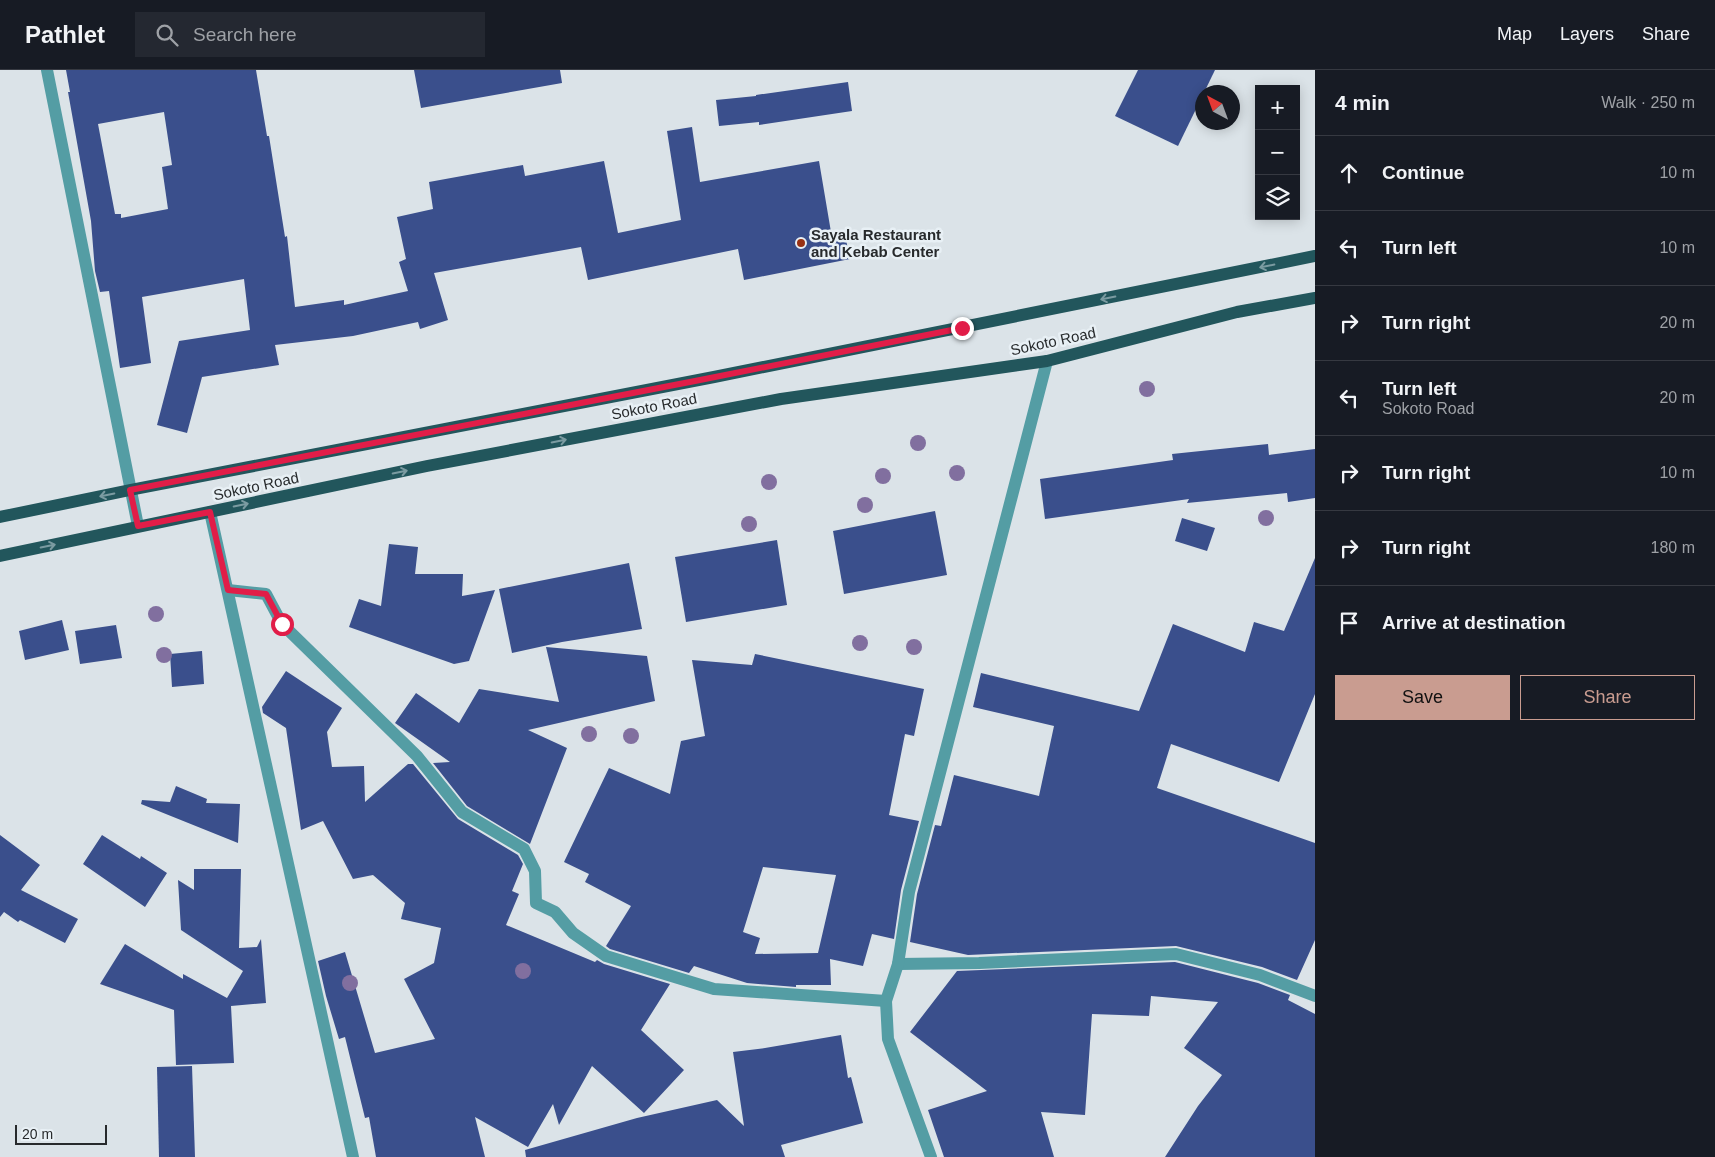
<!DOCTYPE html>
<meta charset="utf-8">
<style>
body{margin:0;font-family:Helvetica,sans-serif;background:#242831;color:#f1f3f6}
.controls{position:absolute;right:15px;top:15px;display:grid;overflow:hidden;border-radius:0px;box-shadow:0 2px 12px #0003}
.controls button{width:45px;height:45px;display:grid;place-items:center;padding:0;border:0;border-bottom:1px solid #363941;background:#171b24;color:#f1f3f6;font:25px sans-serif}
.compass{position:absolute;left:1195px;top:15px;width:45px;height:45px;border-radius:50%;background:#171b24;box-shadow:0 2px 12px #0003;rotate:319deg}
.scale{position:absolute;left:15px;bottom:12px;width:92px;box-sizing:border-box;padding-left:5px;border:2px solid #272a2c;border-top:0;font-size:14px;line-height:18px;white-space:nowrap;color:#272a2c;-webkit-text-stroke:4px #e8f0f5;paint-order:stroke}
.stop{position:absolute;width:15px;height:15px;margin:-11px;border:4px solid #e11d48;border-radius:50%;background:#fff}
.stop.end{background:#e11d48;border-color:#fff;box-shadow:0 1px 5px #0008}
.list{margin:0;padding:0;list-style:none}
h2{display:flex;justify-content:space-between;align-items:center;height:65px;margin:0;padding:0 20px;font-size:21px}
h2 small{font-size:16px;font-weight:400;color:#9ea1a6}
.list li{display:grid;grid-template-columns:32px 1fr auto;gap:15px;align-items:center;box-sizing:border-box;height:75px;padding:0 20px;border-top:1px solid #363941}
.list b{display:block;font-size:19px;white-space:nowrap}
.list p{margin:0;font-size:16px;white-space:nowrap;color:#9ea1a6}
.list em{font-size:16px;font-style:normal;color:#9ea1a6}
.actions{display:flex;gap:10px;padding:15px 20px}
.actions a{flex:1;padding:11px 0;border:1px solid #c99c90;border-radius:0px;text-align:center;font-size:18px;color:#c99c90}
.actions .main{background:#c99c90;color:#111}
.icon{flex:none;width:28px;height:28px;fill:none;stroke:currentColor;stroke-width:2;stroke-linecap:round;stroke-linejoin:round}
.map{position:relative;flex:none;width:1315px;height:1087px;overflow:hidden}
header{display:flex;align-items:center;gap:30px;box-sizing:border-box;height:70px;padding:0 25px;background:#171b24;border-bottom:1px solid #363941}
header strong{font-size:24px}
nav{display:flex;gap:28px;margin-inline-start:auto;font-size:18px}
.search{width:350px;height:45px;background:#242831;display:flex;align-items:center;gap:12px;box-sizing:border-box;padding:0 18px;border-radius:0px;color:#9ea1a6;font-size:19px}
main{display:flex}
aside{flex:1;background:#171b24}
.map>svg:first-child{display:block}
</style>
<header>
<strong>Pathlet</strong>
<div class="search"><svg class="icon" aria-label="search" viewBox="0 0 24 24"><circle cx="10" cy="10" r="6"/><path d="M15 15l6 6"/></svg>Search here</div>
<nav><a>Map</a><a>Layers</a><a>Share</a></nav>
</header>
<main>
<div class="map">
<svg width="1315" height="1087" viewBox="0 0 1315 1087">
<rect width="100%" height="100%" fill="#dbe3e8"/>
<!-- building -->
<g fill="#3a4f8c" fill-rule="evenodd">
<path d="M66 0H256L267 66H269L285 167 287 166 295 237 344 230V235L408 221 399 192 406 189 397 147 433 139 429 112 523 95 525 106 604 91 618 163 681 150 667 61 692 57 700 112 819 91 832 168 845 165 850 189 744 210 738 179 588 210 581 177 434 203 448 250 420 259 418 252 353 266 275 275 279 295 202 307 187 363 157 355 179 271 250 260 244 209 142 227 151 293 120 298 109 221 100 222 95 201 91 151 68 22H70ZM164 42 172 95 162 97 168 139 121 148V144H115L98 54Z"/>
<path d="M414 0H560L562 13 421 38Z"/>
<path d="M1138 0H1215L1178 76 1115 46Z"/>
<path d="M848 12 852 41 759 55V52L719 56 716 30 756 26V25Z"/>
<path d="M1268 374 1269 385 1315 379V428L1288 432 1287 423 1187 433 1189 429 1045 449 1040 409 1173 390 1172 384Z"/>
<path d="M935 441 947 505 844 524 833 461Z"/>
<path d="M1182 448 1215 458 1207 481 1175 471Z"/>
<path d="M777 470 787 535 686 552 675 487Z"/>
<path d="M389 474 418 477 415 504H463L462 526 495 520 469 591 454 594 349 557 359 529 381 536Z"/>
<path d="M1315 488V624L1279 712 1171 674 1157 718 1315 773V870L1297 910 1262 897 1176 876 968 885 910 872 917 824 935 755 941 756 954 705 1039 726 1054 656 973 637 981 603 1139 641 1173 554 1245 582 1254 552 1284 561Z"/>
<path d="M629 493 642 559 562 572 512 583 499 519Z"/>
<path d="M62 550 69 580 25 590 19 561Z"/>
<path d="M116 555 122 588 80 594 75 561Z"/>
<path d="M546 577 647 586 655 631 528 660 567 678 530 774 467 736 433 693 450 692 395 653 416 623 459 653 479 619 559 632Z"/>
<path d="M202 581 204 614 172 617 170 584Z"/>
<path d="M755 584 924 619 914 666 905 664 889 745 919 751 901 820 894 869 872 864 863 896 830 889 831 915H796V917L747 913 694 896 689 903 610 879 606 876 631 836 585 812 589 804 564 792 609 698 670 724 681 671 705 666 692 590 752 595ZM763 797 836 805 818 883 755 884 760 868 743 862Z"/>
<path d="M286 601 342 638 327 662 332 697 364 696 365 732 408 694H413L458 749 518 785 523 794 512 821 519 824 506 855 595 892 597 890 604 894 670 914 641 960 684 1000 644 1043 592 996 559 1055 553 1034 528 1077 475 1047 485 1087H376L369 1047 365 1048 345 967 339 969 326 926 318 891 345 882 375 983 435 969 404 909 434 893 441 858 401 849 405 833 373 805 353 809 323 751 301 760 286 658 263 643 262 637Z"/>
<path d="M176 716 207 729 206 733 240 734 238 773 141 734 142 730 170 732Z"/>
<path d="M0 765 40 795 21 820 78 849 65 873 20 850 18 852 4 842 0 847Z"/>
<path d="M102 765 140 789 141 786 167 803 145 837 83 794Z"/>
<path d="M194 799H241L239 878 257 877 261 869 266 933 231 936 234 993 176 995 174 940 100 914 125 874 183 909V904L227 928 243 901 181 860 178 810 194 820Z"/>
<path d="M1175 892 1258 913 1290 925 1288 930 1315 944V1087H1165L1198 1036 1222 1005 1184 978 1218 932 1151 926 1149 946 1092 944 1085 1045 1041 1042 1054 1087H944L928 1040 987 1021 910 962 957 901Z"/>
<path d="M841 965 848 1008 851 1007 863 1053 781 1075 785 1087H526L525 1080 637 1048 717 1030 744 1056 733 982 765 978Z"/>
<path d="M192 996 195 1087H159L157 997Z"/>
</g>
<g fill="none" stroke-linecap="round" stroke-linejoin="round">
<!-- minor -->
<g stroke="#549da4" stroke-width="12">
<path d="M47 0 138 456"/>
<path d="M210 442 353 1087"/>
<path d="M228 520 266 524 282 554 417 686 462 742 524 779 535 801 536 833 555 842 573 863 606 886 714 919 886 931"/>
<path d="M898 894 979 893 1176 884 1260 905 1315 926"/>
<path d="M931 1087 888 969 886 931 898 894 909 822 1047 291"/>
</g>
<!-- primary -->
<g stroke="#22565c" stroke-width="12">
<path d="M0 447 130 420 714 307 1315 186"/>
<path d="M0 486 427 396 781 329 1047 291 1237 242 1315 228"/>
</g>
</g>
<!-- trees -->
<g fill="#816f9f">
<circle cx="1147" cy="319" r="8"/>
<circle cx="918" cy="373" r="8"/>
<circle cx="957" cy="403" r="8"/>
<circle cx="883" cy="406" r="8"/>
<circle cx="769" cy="412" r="8"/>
<circle cx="865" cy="435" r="8"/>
<circle cx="1266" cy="448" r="8"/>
<circle cx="749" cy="454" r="8"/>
<circle cx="156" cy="544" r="8"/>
<circle cx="860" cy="573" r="8"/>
<circle cx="914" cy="577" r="8"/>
<circle cx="164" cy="585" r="8"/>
<circle cx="589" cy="664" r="8"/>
<circle cx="631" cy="666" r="8"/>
<circle cx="523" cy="901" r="8"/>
<circle cx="350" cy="913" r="8"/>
</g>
<!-- one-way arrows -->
<defs><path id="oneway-shaft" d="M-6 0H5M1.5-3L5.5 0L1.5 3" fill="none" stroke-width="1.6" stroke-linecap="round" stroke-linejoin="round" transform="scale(1.25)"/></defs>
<g stroke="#7b9ba1">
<use href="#oneway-shaft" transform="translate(1267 196) rotate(169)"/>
<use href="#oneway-shaft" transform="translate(1108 228) rotate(169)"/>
<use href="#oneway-shaft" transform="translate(559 371) rotate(-11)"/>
<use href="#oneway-shaft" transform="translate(400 402) rotate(-12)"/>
<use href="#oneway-shaft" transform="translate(107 425) rotate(168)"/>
<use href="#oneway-shaft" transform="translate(241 435) rotate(-12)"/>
<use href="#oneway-shaft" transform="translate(48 476) rotate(-12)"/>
</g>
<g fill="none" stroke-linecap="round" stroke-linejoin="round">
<!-- route -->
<path stroke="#e11d48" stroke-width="6" d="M282 554 266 524 228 520 210 442 138 456 130 420 695 311 962 258"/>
</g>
<!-- markers -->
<circle fill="#983113" stroke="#e8f0f5" stroke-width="2" cx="801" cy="173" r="5"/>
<g text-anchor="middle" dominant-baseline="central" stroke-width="5" stroke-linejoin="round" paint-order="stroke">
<!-- poi labels -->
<g font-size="15" font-weight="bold" fill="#272a2c" stroke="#e8f0f5" text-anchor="start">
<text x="811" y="164">Sayala Restaurant<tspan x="811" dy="17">and Kebab Center</tspan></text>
</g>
<!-- street labels -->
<g font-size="15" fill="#272a2c" stroke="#e8f0f5">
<text transform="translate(1053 271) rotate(-12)">Sokoto Road</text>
<text transform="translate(654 336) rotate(-11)">Sokoto Road</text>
<text transform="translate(256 416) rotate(-12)">Sokoto Road</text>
</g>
</g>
</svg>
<div class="controls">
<button>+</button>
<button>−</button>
<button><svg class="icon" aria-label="layers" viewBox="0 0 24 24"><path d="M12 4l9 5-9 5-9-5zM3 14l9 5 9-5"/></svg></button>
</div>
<svg class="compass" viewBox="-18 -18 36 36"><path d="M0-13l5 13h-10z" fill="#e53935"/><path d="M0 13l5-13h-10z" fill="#9ea1a6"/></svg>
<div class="scale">20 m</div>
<div class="stop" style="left:282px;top:554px"></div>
<div class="stop end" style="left:962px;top:258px"></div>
</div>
<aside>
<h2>4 min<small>Walk · 250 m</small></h2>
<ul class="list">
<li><svg class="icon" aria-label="ahead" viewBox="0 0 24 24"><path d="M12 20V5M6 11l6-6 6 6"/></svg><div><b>Continue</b></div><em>10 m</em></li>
<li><svg class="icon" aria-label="left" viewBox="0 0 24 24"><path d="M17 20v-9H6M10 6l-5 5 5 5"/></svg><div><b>Turn left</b></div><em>10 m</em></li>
<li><svg class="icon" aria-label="right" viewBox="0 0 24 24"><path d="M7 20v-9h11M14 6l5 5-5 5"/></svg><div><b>Turn right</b></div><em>20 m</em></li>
<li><svg class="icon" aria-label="left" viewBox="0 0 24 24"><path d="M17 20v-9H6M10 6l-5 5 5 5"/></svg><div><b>Turn left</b><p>Sokoto Road</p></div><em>20 m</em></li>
<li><svg class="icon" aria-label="right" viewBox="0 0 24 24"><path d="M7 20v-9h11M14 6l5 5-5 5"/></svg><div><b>Turn right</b></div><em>10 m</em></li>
<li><svg class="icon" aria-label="right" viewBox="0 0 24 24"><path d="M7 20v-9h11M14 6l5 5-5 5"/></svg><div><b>Turn right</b></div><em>180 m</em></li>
<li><svg class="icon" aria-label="arrive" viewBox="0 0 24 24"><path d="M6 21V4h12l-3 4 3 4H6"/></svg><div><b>Arrive at destination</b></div></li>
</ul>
<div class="actions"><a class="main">Save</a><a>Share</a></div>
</aside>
</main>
